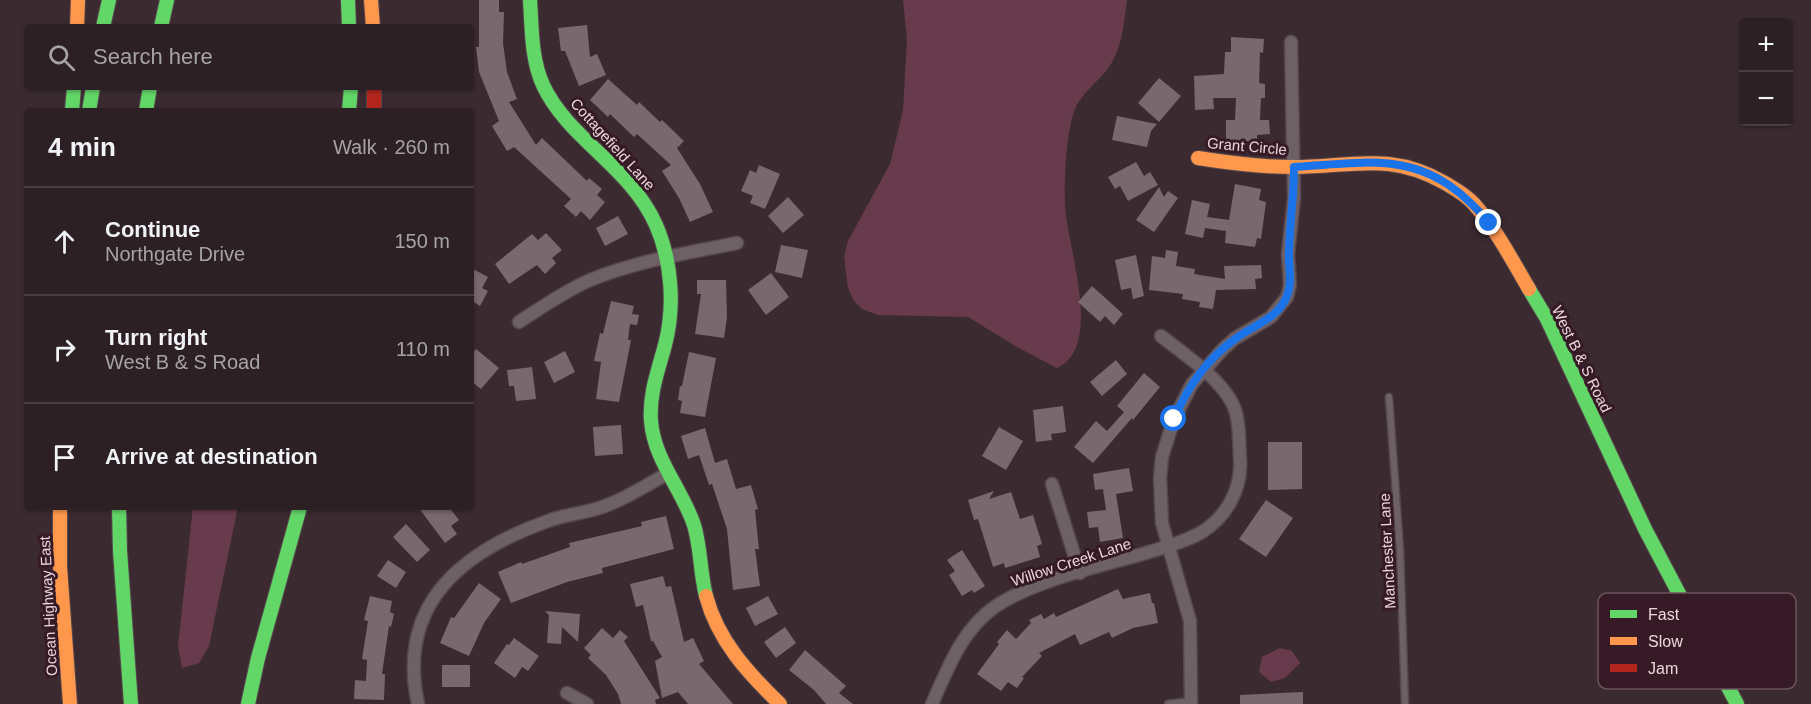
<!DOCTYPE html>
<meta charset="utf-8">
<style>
body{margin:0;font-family:Arial,sans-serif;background:#34282d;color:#f1f3f6}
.controls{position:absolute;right:18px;top:18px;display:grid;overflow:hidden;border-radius:6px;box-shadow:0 2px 4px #0004}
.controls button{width:54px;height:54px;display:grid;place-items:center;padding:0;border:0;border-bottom:2px solid #483e42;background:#2c2025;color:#f1f3f6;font:30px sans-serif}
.stop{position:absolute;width:18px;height:18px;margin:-14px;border:4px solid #1a73e8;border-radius:50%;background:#fff}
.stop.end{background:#1a73e8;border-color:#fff;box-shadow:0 2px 6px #0008}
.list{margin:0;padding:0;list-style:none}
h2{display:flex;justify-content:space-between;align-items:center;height:78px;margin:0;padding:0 24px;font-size:26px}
h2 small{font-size:20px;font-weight:400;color:#a6a3a7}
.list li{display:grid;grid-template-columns:39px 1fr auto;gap:18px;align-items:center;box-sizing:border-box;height:108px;padding:0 24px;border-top:2px solid #483e42}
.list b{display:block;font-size:22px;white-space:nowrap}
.list p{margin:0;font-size:20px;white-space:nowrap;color:#a6a3a7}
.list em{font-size:20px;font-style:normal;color:#a6a3a7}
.icon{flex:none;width:33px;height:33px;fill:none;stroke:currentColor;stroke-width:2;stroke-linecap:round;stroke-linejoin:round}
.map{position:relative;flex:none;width:1811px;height:704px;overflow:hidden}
.search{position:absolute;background:#2c2025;box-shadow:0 2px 4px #0004;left:24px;top:24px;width:450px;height:66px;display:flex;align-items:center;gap:15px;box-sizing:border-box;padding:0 21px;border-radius:6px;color:#a6a3a7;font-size:22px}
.panel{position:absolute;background:#2c2025;box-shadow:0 2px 4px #0004;left:24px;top:108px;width:450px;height:402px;border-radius:6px}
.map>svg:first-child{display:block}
</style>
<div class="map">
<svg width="1811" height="704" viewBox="0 0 1811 704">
<rect width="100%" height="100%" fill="#3b2b31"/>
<!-- green -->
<g fill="#673a4c">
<path d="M903 0H1127C1124 24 1122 50 1107 70 1097 82 1081 94 1075 109 1066 132 1064 179 1065 204 1066 245 1105 346 1057 368L1017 347 968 317 878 315 862 309 854 301 848 288 844 256 848 241 890 164 903 110 907 40Z"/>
<path d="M193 507H238L209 646 199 663 182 668 178 646Z"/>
<path d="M1280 648 1292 651 1300 663 1285 678 1271 682 1259 672 1262 657Z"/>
</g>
<!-- building -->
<g fill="#7a686f">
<path d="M479 0H499V12H504L503 43 507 72 517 99 509 102 536 145 542 138 587 181 589 178 602 189 597 195 605 202 590 220 581 211 576 217 564 206 571 199 514 147 507 151 492 126 499 121 479 72 476 47H479Z"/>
<path d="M587 25 590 57 597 54 606 75 579 86 565 51H561L558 28Z"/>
<path d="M1231 37 1264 39 1263 53 1260 52 1259 83 1265 84V98H1261L1260 120H1269L1270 134 1257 135V141L1226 142V120H1235L1236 98H1213L1214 109 1195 110 1194 76 1224 74 1225 52H1231Z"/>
<path d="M1159 78 1181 96 1159 122 1138 103Z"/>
<path d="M608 79 637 105 639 102 660 122 662 120 684 141 677 148 700 184 713 212 690 222 679 198 662 171 671 165 637 134 634 137 610 114 608 117 590 100Z"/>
<path d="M1117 116 1157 124 1151 131 1147 147 1112 140Z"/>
<path d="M1136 162 1144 176 1150 172 1158 185 1128 201 1120 186 1115 189 1108 177Z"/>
<path d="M759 165 780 174 765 209 750 203 753 196 741 191 750 170 756 173Z"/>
<path d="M1235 184 1261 189 1259 200 1266 202 1261 239 1257 238 1255 247 1225 243 1226 231 1205 228 1203 238 1185 234 1192 200 1210 204 1207 217 1229 220Z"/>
<path d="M1159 187 1164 197 1168 191 1178 198 1154 232 1136 220Z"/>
<path d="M788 197 804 215 783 233 768 216Z"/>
<path d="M618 216 628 234 605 246 596 228Z"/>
<path d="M546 233 562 250 552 258 556 263 545 274 537 265 509 284 495 264 532 234 538 240Z"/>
<path d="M781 245 808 250 802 278 775 272Z"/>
<path d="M1166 250 1178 252 1176 266 1195 269 1194 274 1225 279 1224 266 1261 265 1262 278 1255 279 1256 289 1216 290 1213 309 1199 307 1200 302 1182 299 1183 294 1149 290 1152 256 1165 258Z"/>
<path d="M1136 255 1144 296 1133 299 1131 288 1121 290 1115 260Z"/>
<path d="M471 268 488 277 482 288 488 291 480 306 474 302 471 307Z"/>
<path d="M771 273 789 297 766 315 748 290Z"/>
<path d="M697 280H726L727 317 724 338 695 334 701 294H697Z"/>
<path d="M1092 286 1123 314 1114 325 1105 316 1100 322 1078 302Z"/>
<path d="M611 301 634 306 632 314 639 315 637 325 630 324 628 340H631L619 402 596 399 601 362 594 361 600 333 603 334Z"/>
<path d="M476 349 499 368 481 389 471 381V355Z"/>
<path d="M565 351 575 372 554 383 544 362Z"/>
<path d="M689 352 716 358 705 417 680 413 682 401 678 400 680 386H682Z"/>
<path d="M1116 360 1127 374 1102 396 1090 382Z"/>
<path d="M532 367 536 399 516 401 514 386H509L507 370Z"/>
<path d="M1144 373 1160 387 1133 420 1132 418 1093 463 1074 447 1096 421 1107 431 1124 412 1117 406Z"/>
<path d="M1063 406 1066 432 1051 434 1052 440 1036 442 1033 410Z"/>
<path d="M621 425 623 454 595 456 593 427Z"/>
<path d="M999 427 1023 441 1006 470 982 456Z"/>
<path d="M705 428 715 463 727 459 736 489 751 485 758 509 755 510 759 549H755L760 586 733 590 727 529 712 484 709 485 699 455 688 459 681 436Z"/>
<path d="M1268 442H1302V489L1268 490Z"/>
<path d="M1129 468 1133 491 1116 494 1123 538 1100 542 1098 527 1089 528 1087 512 1106 510 1103 489 1095 490 1093 474Z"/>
<path d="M994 491 989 499 1011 492 1020 519 1033 515 1042 544 1037 546 1040 557 1005 568 1004 563 993 567 978 519 974 520 968 500Z"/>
<path d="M1266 500 1293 518 1266 557 1239 539Z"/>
<path d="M418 507H449L459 520 451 526 457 534 445 543Z"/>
<path d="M666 516 674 549 602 568 603 573 567 582 511 603 498 572 521 562 522 564 570 547 569 543 642 526 641 522Z"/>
<path d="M406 524 430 550 417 562 393 537Z"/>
<path d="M962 550 985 586 974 593 972 590 962 596 949 575 955 571 947 560Z"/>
<path d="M388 560 406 572 396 588 377 576Z"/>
<path d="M663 576 666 587 671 586 684 642 693 638 704 661 699 664 733 704H688L678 692 662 698 655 661 662 657 653 641H651L643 605 636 607 630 584Z"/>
<path d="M479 583 501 599 484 623 469 656 440 643 451 617 454 618Z"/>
<path d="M1118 589 1123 599 1150 593 1152 603H1154L1158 623 1133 628 1112 638 1109 632 1080 645 1075 634 1039 653 1042 656 1022 677 1024 678 1017 688 1008 682 1001 691 977 674 999 644 997 642 1007 630 1016 639 1031 623 1029 620 1041 614 1044 619 1054 613 1056 617Z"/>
<path d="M370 596 392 601 390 612 394 614 391 627 389 626 382 674H385L384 700 354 699 355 680 366 681 367 660 362 659 368 621 364 620Z"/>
<path d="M768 596 778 614 755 626 746 608Z"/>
<path d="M545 611 580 614 578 642 562 627 561 644 547 643 549 615Z"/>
<path d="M785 627 796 643 776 658 764 642Z"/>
<path d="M602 628 613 638 620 630 628 637 624 641 660 698 655 700 656 704H621L618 694 606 675 588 658 591 655 584 648Z"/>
<path d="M514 638 539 656 528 671 522 667 515 678 494 663 507 644 509 645Z"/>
<path d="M805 650 846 686 839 693 853 704H826L814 690 789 670Z"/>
<rect x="442" y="665" width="28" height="22"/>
<path d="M1303 692V704H1240V695Z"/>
</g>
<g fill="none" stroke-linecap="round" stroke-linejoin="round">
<defs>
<g id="lane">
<path d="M1389 397 1400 550 1405 704"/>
<path d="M1168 704 1191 701"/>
</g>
<g id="street">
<path d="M519 322C542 307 565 291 590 280 637 261 688 253 737 243"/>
<path d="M1052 484 1080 573"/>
<path d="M567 693 587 704"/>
<path d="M418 704C396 603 463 551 548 521 568 513 591 513 610 504 630 496 648 484 667 474"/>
<path d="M932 704C948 668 962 629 996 606 1035 580 1101 566 1146 553 1165 547 1185 542 1202 532 1227 516 1242 489 1240 459 1239 444 1240 428 1236 413 1228 383 1185 355 1161 336"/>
<path d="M1191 704 1190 621 1162 523 1160 479 1162 457 1174 419 1192 384 1222 350 1234 339 1271 317 1287 297 1290 285 1288 254 1294 198 1291 42"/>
</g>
<g id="fast">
<path d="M348 0 349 27"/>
<path d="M530 0C532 28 531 59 543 85 568 139 630 166 656 225 672 262 675 307 665 345 658 371 649 394 651 421 654 460 682 489 694 525 701 548 700 573 706 596"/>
<path d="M103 27 109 0"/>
<path d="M161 27 167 0"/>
<path d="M72 111 74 87"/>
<path d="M89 111 93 87"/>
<path d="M146 111 150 87"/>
<path d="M349 111 351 87"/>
<path d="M1529 289 1547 319 1645 529 1737 704"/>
<path d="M119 507 120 551 131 704"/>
<path d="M248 704 258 658 300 507"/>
</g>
<g id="slow">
<path d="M371 0 373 27"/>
<path d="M77 27 78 0"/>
<path d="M1198 158C1229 163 1262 167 1294 167 1351 167 1390 151 1445 183 1455 189 1466 195 1474 204 1496 229 1512 260 1529 289"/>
<path d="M60 507V567L70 704"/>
<path d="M706 596C718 641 748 673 780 704"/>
</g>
<path id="jam" d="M374 87V111"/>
</defs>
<!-- lane casing -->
<use href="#lane" stroke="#56474d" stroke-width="9"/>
<!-- street casing -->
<use href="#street" stroke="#56474d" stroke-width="15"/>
<!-- fast casing -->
<use href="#fast" stroke="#56474d" stroke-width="16"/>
<!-- slow casing -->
<use href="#slow" stroke="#56474d" stroke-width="16"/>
<!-- jam casing -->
<use href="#jam" stroke="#56474d" stroke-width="16"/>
<!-- lane -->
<use href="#lane" stroke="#6d6166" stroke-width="6"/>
<!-- street -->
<use href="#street" stroke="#6d6166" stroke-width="12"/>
<!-- fast -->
<use href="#fast" stroke="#63d668" stroke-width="14"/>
<!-- slow -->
<use href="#slow" stroke="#ff974d" stroke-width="14"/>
<!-- jam -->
<use href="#jam" stroke="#b3261e" stroke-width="14"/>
</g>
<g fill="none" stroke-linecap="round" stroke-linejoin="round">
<!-- route -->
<path stroke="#1a73e8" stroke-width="8" d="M1174 419C1187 388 1207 359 1235 339 1253 325 1278 319 1287 296 1293 281 1288 265 1289 250 1290 222 1294 195 1294 167 1379 161 1429 150 1489 223"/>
</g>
<g text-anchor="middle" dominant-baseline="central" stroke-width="6" stroke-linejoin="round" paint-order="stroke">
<!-- street labels -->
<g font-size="15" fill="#ead7dd" stroke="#361b26">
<text transform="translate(613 144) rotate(48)">Cottagefield Lane</text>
<text transform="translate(1247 146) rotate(5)">Grant Circle</text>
<text transform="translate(1582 359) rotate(64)">West B &amp; S Road</text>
<text transform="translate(1387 551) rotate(-93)">Manchester Lane</text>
<text transform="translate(1071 562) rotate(-18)">Willow Creek Lane</text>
<text transform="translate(48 606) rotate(-93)">Ocean Highway East</text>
</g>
</g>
<!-- legend -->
<rect x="1598" y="593" width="198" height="96" rx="9" fill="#361b26" stroke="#6c535d" stroke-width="1.5"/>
<rect x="1610" y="610" width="27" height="8" fill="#63d668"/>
<rect x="1610" y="637" width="27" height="8" fill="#ff974d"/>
<rect x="1610" y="664" width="27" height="8" fill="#b3261e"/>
<g font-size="16" fill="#ead7dd">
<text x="1648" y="620">Fast</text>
<text x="1648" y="647">Slow</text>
<text x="1648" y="674">Jam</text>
</g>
</svg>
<div class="controls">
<button>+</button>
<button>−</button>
</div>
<div class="stop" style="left:1174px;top:419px"></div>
<div class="stop end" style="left:1489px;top:223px"></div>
<div class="search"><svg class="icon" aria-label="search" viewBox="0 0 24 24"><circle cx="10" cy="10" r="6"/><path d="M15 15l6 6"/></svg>Search here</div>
<section class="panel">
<h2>4 min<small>Walk · 260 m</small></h2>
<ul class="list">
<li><svg class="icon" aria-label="ahead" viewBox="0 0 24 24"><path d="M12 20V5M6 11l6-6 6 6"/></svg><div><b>Continue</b><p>Northgate Drive</p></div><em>150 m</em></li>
<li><svg class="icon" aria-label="right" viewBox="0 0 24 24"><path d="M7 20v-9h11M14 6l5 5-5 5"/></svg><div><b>Turn right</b><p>West B &amp; S Road</p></div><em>110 m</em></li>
<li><svg class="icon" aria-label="arrive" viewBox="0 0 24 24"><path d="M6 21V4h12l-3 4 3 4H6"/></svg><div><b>Arrive at destination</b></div></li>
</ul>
</section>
</div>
